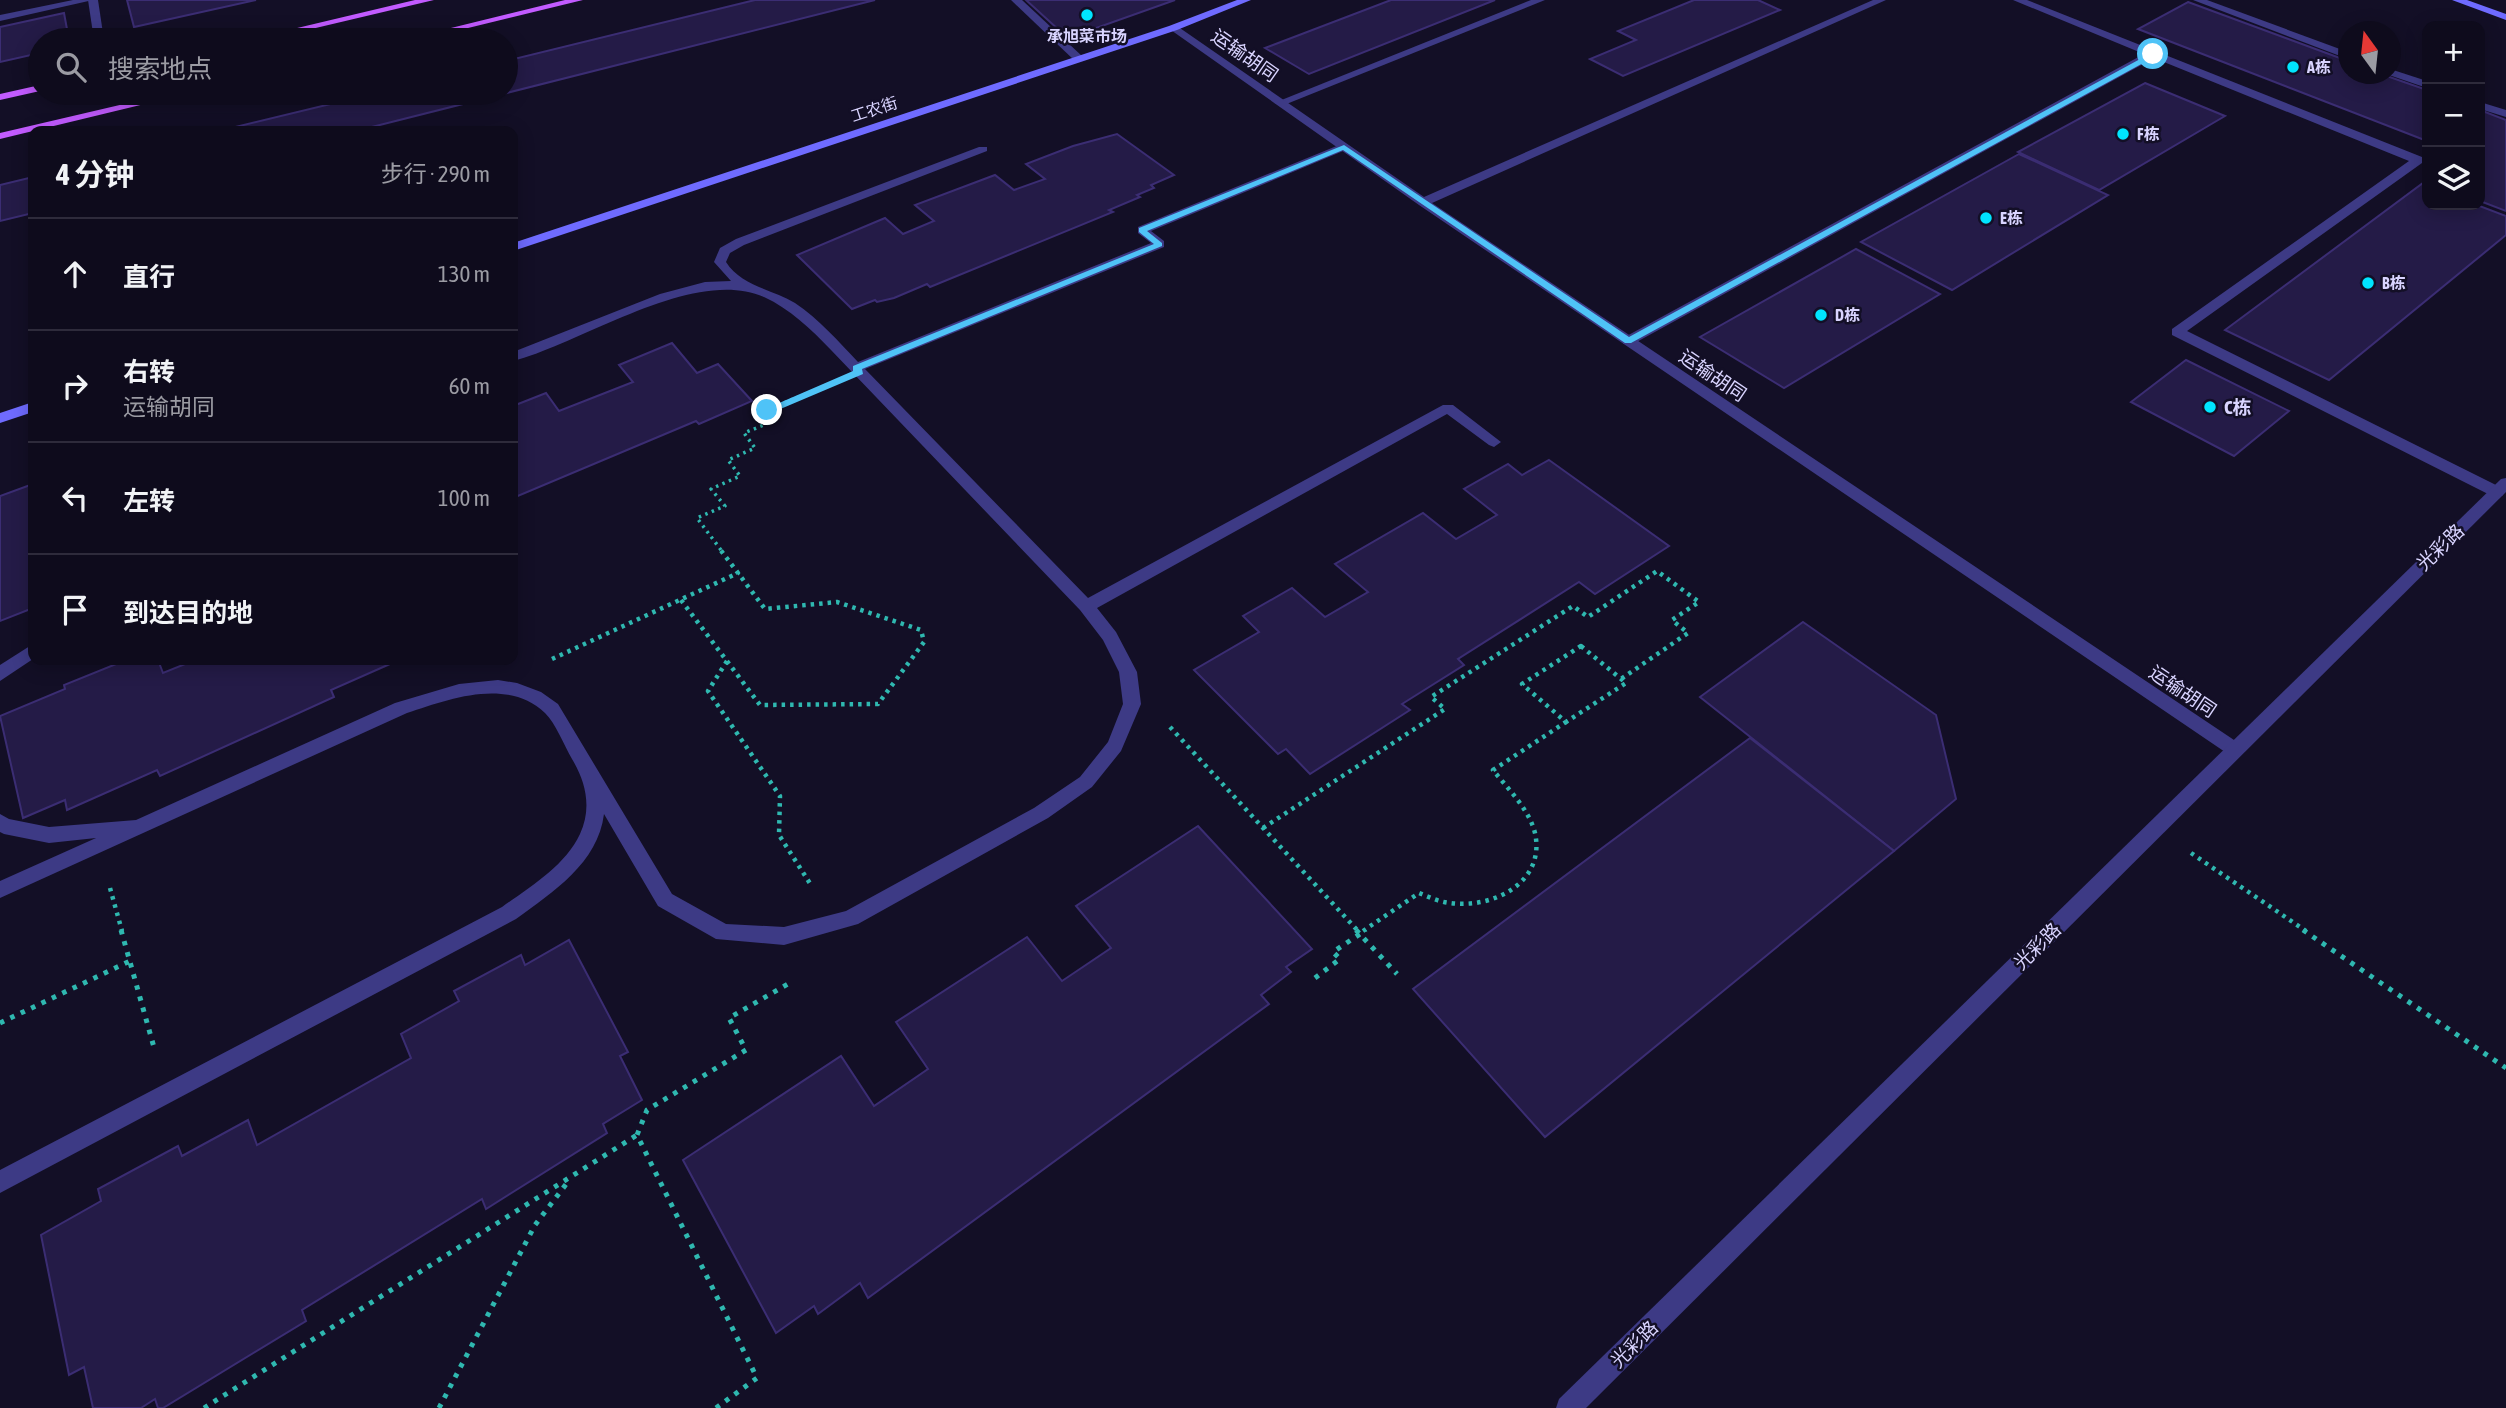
<!DOCTYPE html>
<html lang="zh">
<meta charset="utf-8">
<style>
body{margin:0;font-family:"Asap Condensed","Noto Sans SC",sans-serif;background:#171425;color:#f1f3f6}
.controls{position:absolute;right:21px;top:21px;display:grid;overflow:hidden;border-radius:14px;box-shadow:0 4px 18px #0003}
.controls button{width:63px;height:63px;display:grid;place-items:center;padding:0;border:0;border-bottom:2px solid #2e2b3b;background:#0e0b1c;color:#f1f3f6;font:35px sans-serif}
.compass{position:absolute;left:2338px;top:21px;width:63px;height:63px;border-radius:50%;background:#0e0b1c;box-shadow:0 4px 18px #0003;rotate:345deg}
.stop{position:absolute;width:21px;height:21px;margin:-16px;border:5px solid #4fc3f7;border-radius:50%;background:#fff}
.stop.end{background:#4fc3f7;border-color:#fff;box-shadow:0 2px 7px #0008}
.list{margin:0;padding:0;list-style:none}
h2{display:flex;justify-content:space-between;align-items:center;height:91px;margin:0;padding:0 28px;font-size:30px}
h2 small{font-size:23px;font-weight:400;color:#9b9ba3}
.list li{display:grid;grid-template-columns:46px 1fr auto;gap:21px;align-items:center;box-sizing:border-box;height:112px;padding:0 28px;border-top:2px solid #2e2b3b}
.list b{display:block;font-size:26px;white-space:nowrap}
.list p{margin:0;font-size:23px;white-space:nowrap;color:#9b9ba3}
.list em{font-size:23px;font-style:normal;color:#9b9ba3}
.icon{flex:none;width:38px;height:38px;fill:none;stroke:currentColor;stroke-width:2;stroke-linecap:round;stroke-linejoin:round}
.map{position:relative;flex:none;width:2506px;height:1408px;overflow:hidden}
.search{position:absolute;background:#0e0b1c;box-shadow:0 4px 18px #0003;left:28px;top:28px;width:490px;height:77px;display:flex;align-items:center;gap:18px;box-sizing:border-box;padding:0 24px;border-radius:38px;color:#9b9ba3;font-size:26px}
.panel{position:absolute;background:#0e0b1c;box-shadow:0 4px 18px #0003;left:28px;top:126px;width:490px;height:539px;border-radius:14px}
.map>svg:first-child{display:block}
</style>
<div class="map">
<svg width="2506" height="1408" viewBox="0 0 2506 1408">
<rect width="100%" height="100%" fill="#130f26"/>
<!-- building -->
<g fill="#241b47" stroke="#3b2d73" stroke-width="2">
<path d="M127 0H256L134 27Z"/>
<path d="M755 0H875L356 131H219L376 93H506V61Z"/>
<path d="M1026 0H1175L1085 32 1060 31Z"/>
<path d="M1391 0H1495L1309 74 1265 48Z"/>
<path d="M1694 0H1758L1780 10 1623 76 1590 59 1636 40 1618 31Z"/>
<path d="M2188 2 2348 61V74H2381L2427 90V141L2138 29Z"/>
<path d="M64 13 69 40H40V53L0 62V27Z"/>
<path d="M2145 83 2225 116 2099 190 2018 152Z"/>
<path d="M2480 110 2506 120V211L2480 201Z"/>
<path d="M1117 134 1174 175 1151 185 1154 188 1137 195 1140 197 1109 210 1113 212 930 287 927 284 894 298 877 302 875 300 852 309 797 255 885 218 903 234 934 221 915 205 995 175 1014 190 1045 179 1026 164 1073 146Z"/>
<path d="M2019 154 2108 195 1952 290 1861 242Z"/>
<path d="M33 177V213L0 221V185Z"/>
<path d="M2423 183 2427 185V205H2477L2506 216V235L2329 380 2225 330Z"/>
<path d="M1856 249 1940 294 1784 388 1700 337Z"/>
<path d="M672 343 697 373 718 364 752 401 699 424 696 421 513 498V406L546 393 559 411 633 382 619 365Z"/>
<path d="M2186 360 2289 411 2234 456 2131 402Z"/>
<path d="M1549 460 1669 546 1595 594 1579 582 1458 659 1464 665 1402 704 1410 710 1310 774 1286 749 1278 754 1194 670 1259 632 1243 616 1292 588 1325 617 1368 592 1335 564 1423 513 1456 539 1497 515 1464 489 1508 464 1522 475Z"/>
<path d="M33 484V608L0 621V496Z"/>
<path d="M1803 622 1936 715 1956 799 1894 851 1700 697Z"/>
<path d="M126 660H158L163 673 195 660H399L331 690 334 697 160 776 157 770 67 810 65 800 23 818 0 716 65 689 64 685Z"/>
<path d="M1750 738 1894 851 1545 1137 1413 989Z"/>
<path d="M1198 826 1312 949 1286 967 1291 972 1261 995 1269 1004 868 1298 860 1283 818 1314 814 1306 776 1333 683 1160 841 1056 874 1106 928 1069 896 1022 1027 937 1062 981 1111 948 1076 906Z"/>
<path d="M569 940 628 1052 620 1056 642 1100 603 1124 607 1133 486 1209 482 1199 302 1310 306 1321 163 1408H158L155 1399 141 1408H93L84 1367 69 1375 41 1235 101 1201 98 1189 178 1146 182 1156 248 1120 257 1145 411 1058 401 1034 459 1001 454 991 521 955 525 965Z"/>
</g>
<g fill="none" stroke-linecap="round" stroke-linejoin="round">
<!-- path-far2 -->
<path stroke="#2fb8b0" stroke-width="3.5" stroke-dasharray="2.5 4.5" stroke-linecap="butt" d="M721 550 697 518 725 506 711 489 740 476 728 460 755 448 744 433 776 420 767 410 820 388"/>
<!-- path-far1 -->
<g stroke="#2fb8b0" stroke-width="4.5" stroke-dasharray="3.5 5" stroke-linecap="butt">
<path d="M681 600 760 705 878 704 924 642 921 630 837 602 765 609 738 573"/>
<path d="M1581 646 1626 683 1566 722 1522 684Z"/>
<path d="M552 659 738 573 719 548"/>
<path d="M727 661 708 691 780 796 779 835 811 885"/>
<path d="M1170 727 1358 931"/>
<path d="M1263 828 1445 709 1431 697 1573 606 1588 617 1657 571 1699 602 1672 620 1688 633 1621 679"/>
<path d="M2191 853 2306 931"/>
<path d="M110 888 122 931"/>
<path d="M1363 931 1419 893C1429 897 1439 902 1450 903 1492 909 1546 883 1535 833 1529 809 1508 789 1493 770L1566 722"/>
</g>
<!-- path -->
<g stroke="#2fb8b0" stroke-width="5" stroke-dasharray="4.5 7" stroke-linecap="butt">
<path d="M121 930 155 1051"/>
<path d="M1356 930 1397 974"/>
<path d="M2303 930 2506 1068"/>
<path d="M1315 978 1340 959 1333 952 1366 930"/>
<path d="M0 1023 130 961"/>
<path d="M204 1408 637 1135"/>
<path d="M439 1408 535 1225 570 1179"/>
<path d="M716 1408 757 1378 637 1135 647 1110 746 1050 729 1018 793 981"/>
</g>
<!-- service -->
<g fill="#3d3a85" fill-rule="evenodd">
<path d="M73 0H93L0 21V15Z"/>
<path d="M1531 0H1545L1284 105 1274 103Z"/>
<path d="M2013 0H2027L2422 157V163L2187 331 2502 488 2505 492 2502 496H2492L2172 335V329L2409 161 2154 58 1633 344H1623V338L2144 54Z"/>
<path d="M2193 0H2207L2348 52V59Z"/>
<path d="M2390 69 2427 81V88L2386 74H2390Z"/>
<path d="M2480 102 2506 110V117L2480 109Z"/>
<path d="M1344 143 1348 145V149L1151 231 1164 241V247L865 369 1088 598 1443 405H1453L1501 442 1494 447 1489 445 1447 414 1097 608 1116 632 1137 672 1141 704 1121 751 1092 787 1048 818 858 924 784 945 716 939 658 906 604 814C598 863 553 892 516 919L0 1193V1170L502 907C530 887 565 866 580 834 592 808 586 782 572 759 564 745 556 724 545 713 507 677 449 699 407 713L0 898V881L96 838 49 843 4 834 0 832V814L9 819 49 827 136 820 395 703 459 684 498 680 517 683 541 692 558 704 672 894 726 924 784 927 846 911 1034 808 1080 777 1108 742 1123 704 1119 672 1103 640 1080 610 831 350C811 329 790 309 764 297 693 266 583 343 513 361V352L660 294 705 282 731 281 714 262 720 248 736 239 979 147H987V151L744 245 730 253 726 262C741 286 772 289 795 303 819 319 838 341 858 362L1151 243 1138 233V227Z"/>
<path d="M33 644V659L0 681V665Z"/>
</g>
<!-- minor -->
<g fill="#3d3a85" fill-rule="evenodd">
<path d="M88 0H98L104 40H94Z"/>
<path d="M1011 0H1022L1083 57V61H1075Z"/>
<path d="M1873 0H1886L1432 203 2240 744 2243 749 2240 754 2234 756 2228 754 1419 205 1168 28 1177 26 1424 197Z"/>
</g>
<!-- tertiary -->
<path fill="#3d3a85" fill-rule="evenodd" d="M2506 478V492L1586 1408H1556L1559 1399 2501 479Z"/>
<!-- secondary -->
<g fill="#6f6bff" fill-rule="evenodd">
<path d="M1237 0H1251L1177 30 513 251V243L1169 26Z"/>
<path d="M2452 0H2467L2506 14V20Z"/>
<path d="M33 402V412L0 423V413Z"/>
</g>
<!-- primary -->
<g fill="#c25bff" fill-rule="evenodd">
<path d="M415 0H434L265 40H247Z"/>
<path d="M565 0H583L419 40H402Z"/>
<path d="M40 85V91L0 100V94Z"/>
<path d="M171 93H190L0 139V133Z"/>
</g>
</g>
<!-- route -->
<path fill="#4fc3f7" d="M2153 52 2156 56 1631 343H1625L1343 150 1147 231 1162 243V246L862 369 863 374 771 413 763 410 853 371V366L1154 244 1139 232V228L1344 145 1629 337Z"/>
<!-- markers -->
<g fill="#00e5ff" stroke="#130f26" stroke-width="2.5">
<circle cx="1087" cy="15" r="7"/>
<circle cx="2293" cy="67" r="7"/>
<circle cx="2123" cy="134" r="7"/>
<circle cx="1986" cy="218" r="7"/>
<circle cx="2368" cy="283" r="7"/>
<circle cx="1821" cy="315" r="7"/>
<circle cx="2210" cy="407" r="7"/>
</g>
<g text-anchor="middle" dominant-baseline="central" stroke-width="5" stroke-linejoin="round" paint-order="stroke">
<!-- far-poi labels -->
<g font-size="16" font-weight="bold" fill="#d9d4ff" stroke="#130f26" text-anchor="start">
<text x="1087" y="36" text-anchor="middle">承旭菜市场</text>
<text x="2307" y="67">A栋</text>
<text x="2137" y="134">F栋</text>
<text x="2000" y="218">E栋</text>
<text x="2382" y="283">B栋</text>
<text x="1835" y="315">D栋</text>
</g>
<!-- far-street labels -->
<g font-size="16" fill="#d9d4ff" stroke="#130f26">
<text transform="translate(874 109) rotate(-18)">工农街</text>
</g>
<!-- street labels -->
<g font-size="19" fill="#d9d4ff" stroke="#130f26">
<text transform="translate(1245 55) rotate(35)">运输胡同</text>
<text transform="translate(1713 375) rotate(34)">运输胡同</text>
<text transform="translate(2440 547) rotate(-44)">光彩路</text>
<text transform="translate(2183 691) rotate(34)">运输胡同</text>
<text transform="translate(2037 946) rotate(-45)">光彩路</text>
<text transform="translate(1634 1344) rotate(-45)">光彩路</text>
</g>
<!-- poi labels -->
<g font-size="19" font-weight="bold" fill="#d9d4ff" stroke="#130f26" text-anchor="start">
<text x="2224" y="407">C栋</text>
</g>
</g>
</svg>
<div class="controls">
<button>+</button>
<button>−</button>
<button><svg class="icon" aria-label="layers" viewBox="0 0 24 24"><path d="M12 4l9 5-9 5-9-5zM3 14l9 5 9-5"/></svg></button>
</div>
<svg class="compass" viewBox="-18 -18 36 36"><path d="M0-13l5 13h-10z" fill="#e53935"/><path d="M0 13l5-13h-10z" fill="#9b9ba3"/></svg>
<div class="stop" style="left:2153px;top:54px"></div>
<div class="stop end" style="left:767px;top:410px"></div>
<div class="search"><svg class="icon" aria-label="search" viewBox="0 0 24 24"><circle cx="10" cy="10" r="6"/><path d="M15 15l6 6"/></svg>搜索地点</div>
<section class="panel">
<h2>4 分钟<small>步行 · 290 m</small></h2>
<ul class="list">
<li><svg class="icon" aria-label="ahead" viewBox="0 0 24 24"><path d="M12 20V5M6 11l6-6 6 6"/></svg><div><b>直行</b></div><em>130 m</em></li>
<li><svg class="icon" aria-label="right" viewBox="0 0 24 24"><path d="M7 20v-9h11M14 6l5 5-5 5"/></svg><div><b>右转</b><p>运输胡同</p></div><em>60 m</em></li>
<li><svg class="icon" aria-label="left" viewBox="0 0 24 24"><path d="M17 20v-9H6M10 6l-5 5 5 5"/></svg><div><b>左转</b></div><em>100 m</em></li>
<li><svg class="icon" aria-label="arrive" viewBox="0 0 24 24"><path d="M6 21V4h12l-3 4 3 4H6"/></svg><div><b>到达目的地</b></div></li>
</ul>
</section>
</div>
